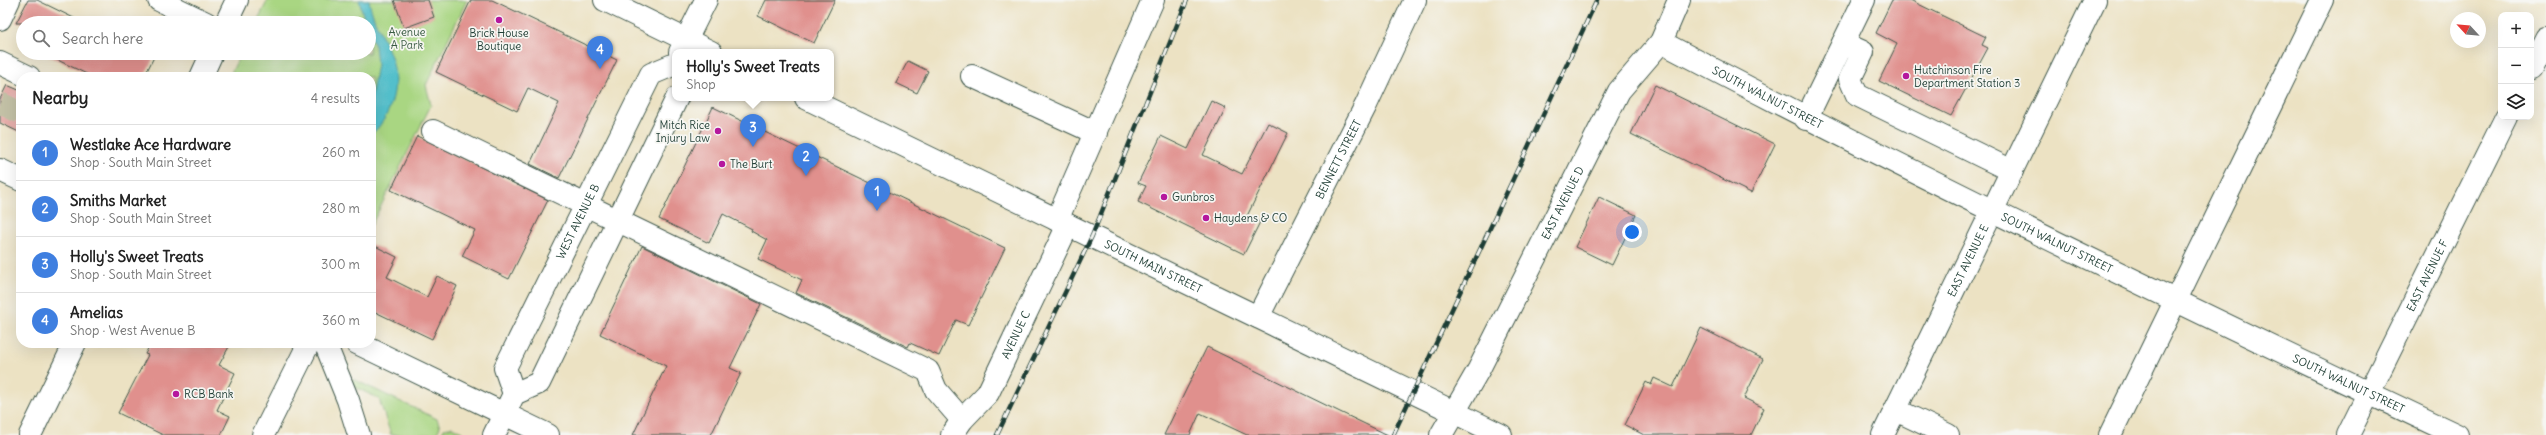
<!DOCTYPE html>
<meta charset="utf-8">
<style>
body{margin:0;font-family:Delius,sans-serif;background:#f6f6f6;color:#222}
.controls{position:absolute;right:12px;top:12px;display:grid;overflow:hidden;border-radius:8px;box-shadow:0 4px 16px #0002}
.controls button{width:36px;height:36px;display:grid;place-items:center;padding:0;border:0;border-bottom:1px solid #e0e0e0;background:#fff;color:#222;font:20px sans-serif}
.compass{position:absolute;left:2450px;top:12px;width:36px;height:36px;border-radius:50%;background:#fff;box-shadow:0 4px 16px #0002;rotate:296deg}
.you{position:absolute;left:1632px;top:232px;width:14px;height:14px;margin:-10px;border:3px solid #fff;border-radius:50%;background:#1a73e8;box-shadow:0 0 0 6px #1a73e833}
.badge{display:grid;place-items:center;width:26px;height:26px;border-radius:50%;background:#2563eb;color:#fff;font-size:13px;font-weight:700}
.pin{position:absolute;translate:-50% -33px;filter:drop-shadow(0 1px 2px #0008)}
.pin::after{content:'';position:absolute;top:21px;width:14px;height:12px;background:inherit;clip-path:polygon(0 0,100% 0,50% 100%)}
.popup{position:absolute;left:672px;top:49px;width:162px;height:52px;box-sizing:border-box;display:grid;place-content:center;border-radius:8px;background:#fff;filter:drop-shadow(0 1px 3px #0005);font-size:13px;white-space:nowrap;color:#767676}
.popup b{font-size:15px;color:#222}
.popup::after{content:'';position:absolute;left:50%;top:100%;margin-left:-8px;border:8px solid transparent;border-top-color:#fff}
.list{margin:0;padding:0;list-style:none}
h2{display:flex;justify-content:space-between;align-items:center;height:52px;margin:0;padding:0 16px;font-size:17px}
h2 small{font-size:13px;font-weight:400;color:#767676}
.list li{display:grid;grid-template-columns:26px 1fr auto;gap:12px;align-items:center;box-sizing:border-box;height:56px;padding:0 16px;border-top:1px solid #e0e0e0}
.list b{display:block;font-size:15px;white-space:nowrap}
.list p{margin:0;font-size:13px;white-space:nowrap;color:#767676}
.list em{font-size:13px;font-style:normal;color:#767676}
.icon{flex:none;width:22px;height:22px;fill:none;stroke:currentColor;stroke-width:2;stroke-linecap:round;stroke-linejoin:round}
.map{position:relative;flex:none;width:2546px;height:435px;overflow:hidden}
.search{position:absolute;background:#fff;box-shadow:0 4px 16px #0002;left:16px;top:16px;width:360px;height:44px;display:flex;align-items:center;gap:10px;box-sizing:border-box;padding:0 14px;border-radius:22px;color:#767676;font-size:15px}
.panel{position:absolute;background:#fff;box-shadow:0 4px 16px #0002;left:16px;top:72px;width:360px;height:276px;border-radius:16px}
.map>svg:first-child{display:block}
</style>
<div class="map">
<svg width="2546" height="435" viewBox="0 0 2546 435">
<rect width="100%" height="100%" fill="#f6f6f2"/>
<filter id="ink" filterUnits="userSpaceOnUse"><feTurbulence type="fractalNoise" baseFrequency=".025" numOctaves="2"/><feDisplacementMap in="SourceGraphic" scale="8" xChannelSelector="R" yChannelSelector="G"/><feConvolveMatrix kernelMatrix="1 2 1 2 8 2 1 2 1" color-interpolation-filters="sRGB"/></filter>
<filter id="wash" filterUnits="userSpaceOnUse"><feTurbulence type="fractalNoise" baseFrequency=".012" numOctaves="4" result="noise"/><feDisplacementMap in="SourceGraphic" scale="16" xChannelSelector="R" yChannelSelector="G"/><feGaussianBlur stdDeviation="0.9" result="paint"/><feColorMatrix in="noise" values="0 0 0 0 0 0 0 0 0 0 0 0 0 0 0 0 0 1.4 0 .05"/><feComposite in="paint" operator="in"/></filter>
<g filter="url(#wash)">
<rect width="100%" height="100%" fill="#ece2c3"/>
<!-- green -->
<g fill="#a9d682" stroke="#648a5b">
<path d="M268 0H467L426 85 431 105 371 226V77H231L230 75 241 53H369V23H256Z"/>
<path d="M353 379 437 419 440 427 436 435H391L379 399 351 385Z"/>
<path d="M452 427 462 432 463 435H441L444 429Z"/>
</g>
<!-- water -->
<path fill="#52bfcb" stroke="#387e80" d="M359 0H369C372 20 383 35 390 54 401 82 393 115 371 135V99L377 64 375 46 369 34V23H365Z"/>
<g id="blocks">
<!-- building -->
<g fill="#e0908d">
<path d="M28 0H37L84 23H16Z"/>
<path d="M394 0H428L434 17 404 28Z"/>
<path d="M471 0H492L617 60 559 178 530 164 559 103 528 88 517 111 436 72Z"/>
<path d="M766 0H835L814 43 758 16Z"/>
<path d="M1892 0H1910L1986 37 1982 45 1988 48 1951 116 1879 81 1897 44 1876 33Z"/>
<path d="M43 53H156L144 77H93Z"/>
<path d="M908 61 928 71 917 93 896 83Z"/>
<path d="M7 85 21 91V133L0 123V99Z"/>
<path d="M1655 85 1775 144 1751 193 1631 134Z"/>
<path d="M1211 101 1226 108 1203 155 1242 174 1268 123 1288 133 1247 216 1260 222 1244 254 1138 202 1146 186 1138 183 1161 136 1188 149Z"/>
<path d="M713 107 1005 248 968 325 956 320 939 356 910 343 908 347 796 293 802 280 758 259 767 240 751 231 752 229 723 214 709 243 659 219Z"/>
<path d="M417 136 548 200 509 279 462 256 475 230 391 190Z"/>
<path d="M1599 197 1636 215 1612 265 1575 247Z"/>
<path d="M371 244 397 257 387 277 427 297 437 276 457 286 432 339 371 310Z"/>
<path d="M642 246 761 304 730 368 741 373 711 435H633L666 366 600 334Z"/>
<path d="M1701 328 1763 359 1744 398 1764 408 1751 435H1644L1625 425 1646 382 1651 385 1654 378 1673 387Z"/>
<path d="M151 343H231L219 365 235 373 217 410 230 416 221 435H163L118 413 148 355 145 354Z"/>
<path d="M1207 347 1340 412 1388 435H1247L1200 413 1190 435H1164Z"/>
</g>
</g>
</g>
<g filter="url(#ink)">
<use href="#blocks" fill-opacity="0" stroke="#3e5649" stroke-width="1"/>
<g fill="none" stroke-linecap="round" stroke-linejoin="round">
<!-- minor-tunnel -->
<path stroke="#c3c1a6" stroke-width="22" stroke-dasharray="22 11" stroke-linecap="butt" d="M0 103 21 113"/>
<defs>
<g id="minor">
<path d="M159 0 206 23"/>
<path d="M605 0 711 52"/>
<path d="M0 19 9 0"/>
<path id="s1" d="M1661 42C1923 180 2190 309 2457 435"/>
<path d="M1843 43 1863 52 1850 79 1857 95 2012 171"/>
<path d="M680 52 706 0"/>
<path d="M0 63 29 77"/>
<path d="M2531 68 2546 38"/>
<path d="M972 76 1096 133"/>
<path id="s2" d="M806 98 1501 435"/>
<path d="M1806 119 1864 0"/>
<path d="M433 131 928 371 936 390 962 420"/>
<path d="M0 170 21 180"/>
<path d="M1057 220 1153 0"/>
<path id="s3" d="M1258 317 1366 105 1415 0"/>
<path d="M325 343 348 400 359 435"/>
<path d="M357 343 548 435"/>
<path id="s4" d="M514 394 505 368 651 74 675 64"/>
<path d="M1896 410 1948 435"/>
<path d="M263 435 309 343"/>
<path d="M494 435 514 394 539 383 677 98"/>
<path id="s5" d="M952 435 962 420 988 393 1068 225"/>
<path id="s6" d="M1441 435 1479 369 1619 91 1661 42 1679 0"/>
<path id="s7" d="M1883 435 2095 0"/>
<path d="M2110 435 2322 0"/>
<path id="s8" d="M2348 435 2506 117"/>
</g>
<g id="major">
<path d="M226 23 237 0"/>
<path d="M201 77 212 53"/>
<path d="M30 435 75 343"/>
</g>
</defs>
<!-- minor casing -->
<use href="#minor" stroke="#3e5649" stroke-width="24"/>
<!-- major casing -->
<use href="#major" stroke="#3e5649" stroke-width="24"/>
<!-- minor -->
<use href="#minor" stroke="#fff" stroke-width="22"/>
<!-- major -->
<use href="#major" stroke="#fff" stroke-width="22"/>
<defs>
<g id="rail">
<path d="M997 435 1092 236 1187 0"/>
<path d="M1393 435 1597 0"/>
</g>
</defs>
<!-- rail casing -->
<use href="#rail" stroke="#1f3d34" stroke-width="4.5"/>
<!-- rail -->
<use href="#rail" stroke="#f6f6f2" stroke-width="3" stroke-dasharray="9" stroke-linecap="butt"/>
</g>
</g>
<!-- markers -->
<g fill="#b5179e" stroke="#f6f6f2" stroke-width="1.5">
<circle cx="499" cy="20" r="4"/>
<circle cx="1906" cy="76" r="4"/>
<circle cx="718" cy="131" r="4"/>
<circle cx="722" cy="164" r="4"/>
<circle cx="1164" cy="197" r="4"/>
<circle cx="1206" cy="218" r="4"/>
<circle cx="176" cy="394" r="4"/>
</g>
<g text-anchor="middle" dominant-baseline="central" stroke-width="3.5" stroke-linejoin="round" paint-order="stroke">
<!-- park labels -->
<g font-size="11" fill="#3b5c44" stroke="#f6f6f2">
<text x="407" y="32">Avenue<tspan x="407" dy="13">A Park</tspan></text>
</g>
<!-- poi labels -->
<g font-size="11" fill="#1f3d34" stroke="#f6f6f2" text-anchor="start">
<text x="499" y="33" text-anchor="middle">Brick House<tspan x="499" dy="13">Boutique</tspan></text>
<text x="1914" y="70">Hutchinson Fire<tspan x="1914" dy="13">Department Station 3</tspan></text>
<text x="710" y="125" text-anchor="end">Mitch Rice<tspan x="710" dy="13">Injury Law</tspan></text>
<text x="730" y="164">The Burt</text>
<text x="1172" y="197">Gunbros</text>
<text x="1214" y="218">Haydens &amp; CO</text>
<text x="184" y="394">RCB Bank</text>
</g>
<!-- street labels -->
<g font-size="11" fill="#1f3d34" stroke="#f6f6f2">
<text stroke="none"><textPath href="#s1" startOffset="120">SOUTH WALNUT STREET</textPath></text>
<text stroke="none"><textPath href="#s3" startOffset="177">BENNETT STREET</textPath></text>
<text stroke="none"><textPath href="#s6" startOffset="262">EAST AVENUE D</textPath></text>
<text stroke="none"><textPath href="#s4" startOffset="191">WEST AVENUE B</textPath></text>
<text stroke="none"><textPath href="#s1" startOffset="444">SOUTH WALNUT STREET</textPath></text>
<text stroke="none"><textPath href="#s7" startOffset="194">EAST AVENUE E</textPath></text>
<text stroke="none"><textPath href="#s2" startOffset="386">SOUTH MAIN STREET</textPath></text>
<text stroke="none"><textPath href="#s8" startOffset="178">EAST AVENUE F</textPath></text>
<text stroke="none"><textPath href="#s5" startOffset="120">AVENUE C</textPath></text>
<text stroke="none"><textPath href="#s1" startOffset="768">SOUTH WALNUT STREET</textPath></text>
</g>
</g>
</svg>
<div class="controls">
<button>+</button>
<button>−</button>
<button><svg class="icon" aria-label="layers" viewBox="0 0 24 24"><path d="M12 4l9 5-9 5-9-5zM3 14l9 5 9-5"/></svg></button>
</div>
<svg class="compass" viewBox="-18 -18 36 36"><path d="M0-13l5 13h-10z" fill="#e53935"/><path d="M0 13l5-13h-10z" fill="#767676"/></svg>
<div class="you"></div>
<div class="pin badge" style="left:877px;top:211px;background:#3f7fe0">1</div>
<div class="pin badge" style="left:806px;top:176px;background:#3f7fe0">2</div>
<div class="pin badge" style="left:753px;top:147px;background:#3f7fe0">3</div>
<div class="popup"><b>Holly's Sweet Treats</b>Shop</div>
<div class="pin badge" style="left:600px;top:69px;background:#3f7fe0">4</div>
<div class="search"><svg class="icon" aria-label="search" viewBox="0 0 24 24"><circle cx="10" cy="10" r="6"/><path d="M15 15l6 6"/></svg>Search here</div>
<section class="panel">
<h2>Nearby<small>4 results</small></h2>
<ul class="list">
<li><span class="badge" style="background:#3f7fe0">1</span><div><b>Westlake Ace Hardware</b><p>Shop · South Main Street</p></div><em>260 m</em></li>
<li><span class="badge" style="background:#3f7fe0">2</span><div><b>Smiths Market</b><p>Shop · South Main Street</p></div><em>280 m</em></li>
<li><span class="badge" style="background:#3f7fe0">3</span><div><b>Holly's Sweet Treats</b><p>Shop · South Main Street</p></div><em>300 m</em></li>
<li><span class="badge" style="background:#3f7fe0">4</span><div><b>Amelias</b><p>Shop · West Avenue B</p></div><em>360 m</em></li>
</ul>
</section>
</div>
